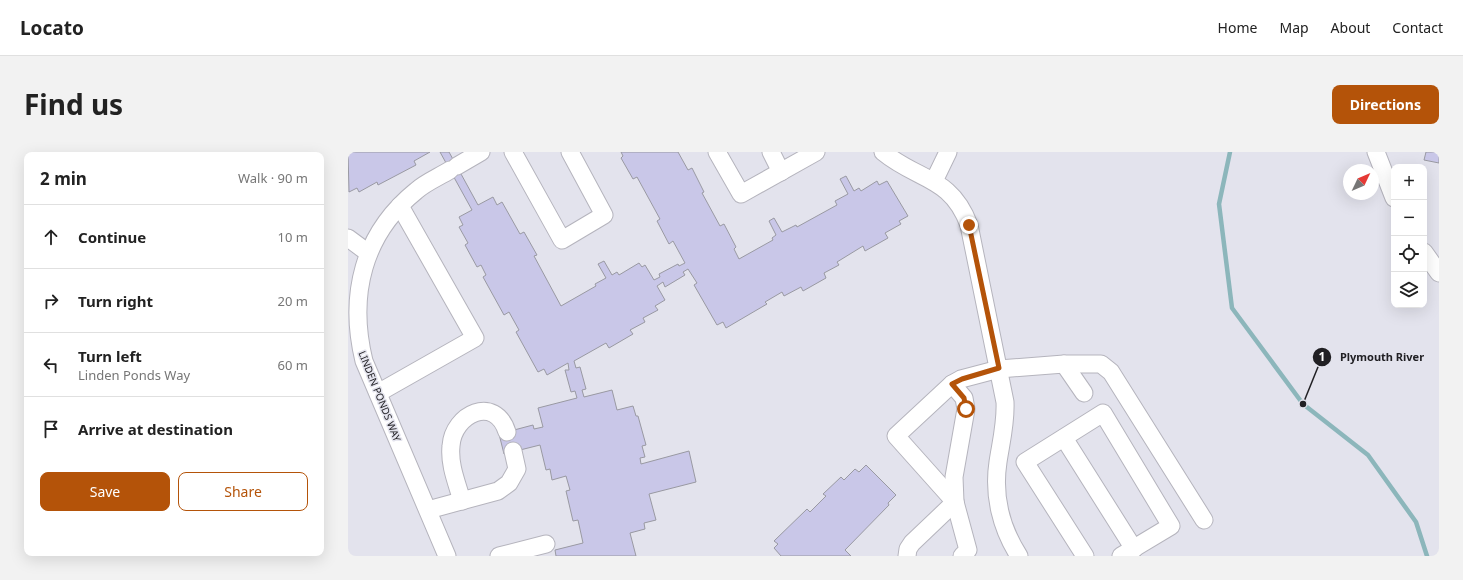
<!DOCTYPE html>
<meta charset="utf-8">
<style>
body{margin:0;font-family:"Noto Sans",sans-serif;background:#f2f2f2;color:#222}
.controls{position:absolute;right:12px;top:12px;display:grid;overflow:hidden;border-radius:8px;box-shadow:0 4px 16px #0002}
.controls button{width:36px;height:36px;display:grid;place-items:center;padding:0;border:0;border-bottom:1px solid #e0e0e0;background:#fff;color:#222;font:20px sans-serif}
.compass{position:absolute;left:995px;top:12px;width:36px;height:36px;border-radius:50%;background:#fff;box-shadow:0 4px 16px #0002;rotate:46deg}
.stop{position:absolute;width:12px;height:12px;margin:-9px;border:3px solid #b45309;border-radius:50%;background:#fff}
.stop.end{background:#b45309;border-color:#fff;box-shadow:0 1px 4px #0008}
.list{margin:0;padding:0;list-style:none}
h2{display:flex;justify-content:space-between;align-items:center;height:52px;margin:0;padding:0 16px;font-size:17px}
h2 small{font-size:13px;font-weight:400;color:#767676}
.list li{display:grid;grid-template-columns:26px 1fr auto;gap:12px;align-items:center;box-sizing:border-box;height:64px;padding:0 16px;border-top:1px solid #e0e0e0}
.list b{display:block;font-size:15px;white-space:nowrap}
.list p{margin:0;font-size:13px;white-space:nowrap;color:#767676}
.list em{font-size:13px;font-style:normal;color:#767676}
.actions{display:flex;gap:8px;padding:12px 16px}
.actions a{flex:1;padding:9px 0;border:1px solid #b45309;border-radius:8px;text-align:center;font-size:14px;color:#b45309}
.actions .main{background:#b45309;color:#fff}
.icon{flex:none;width:22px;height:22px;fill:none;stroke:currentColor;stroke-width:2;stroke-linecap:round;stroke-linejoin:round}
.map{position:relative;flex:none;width:1091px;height:404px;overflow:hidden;border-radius:8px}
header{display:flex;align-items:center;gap:24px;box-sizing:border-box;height:56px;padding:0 20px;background:#fff;border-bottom:1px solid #e0e0e0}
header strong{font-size:19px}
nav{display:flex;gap:22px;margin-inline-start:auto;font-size:14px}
.intro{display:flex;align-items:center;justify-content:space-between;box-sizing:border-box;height:96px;padding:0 24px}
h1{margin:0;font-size:28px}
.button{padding:10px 18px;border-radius:8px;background:#b45309;color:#fff;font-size:14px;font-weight:700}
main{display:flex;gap:24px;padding:0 24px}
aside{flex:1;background:#fff;border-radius:8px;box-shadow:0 4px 16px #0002}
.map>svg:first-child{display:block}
</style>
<header>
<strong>Locato</strong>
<nav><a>Home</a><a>Map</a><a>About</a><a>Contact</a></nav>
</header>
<div class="intro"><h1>Find us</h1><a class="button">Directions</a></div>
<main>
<aside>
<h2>2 min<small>Walk · 90 m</small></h2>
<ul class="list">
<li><svg class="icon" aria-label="ahead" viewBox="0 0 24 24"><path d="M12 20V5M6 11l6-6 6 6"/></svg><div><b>Continue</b></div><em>10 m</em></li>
<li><svg class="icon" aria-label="right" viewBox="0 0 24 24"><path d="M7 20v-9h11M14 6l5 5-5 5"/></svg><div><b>Turn right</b></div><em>20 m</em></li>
<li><svg class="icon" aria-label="left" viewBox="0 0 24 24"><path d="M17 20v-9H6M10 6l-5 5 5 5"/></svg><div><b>Turn left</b><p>Linden Ponds Way</p></div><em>60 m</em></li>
<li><svg class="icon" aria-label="arrive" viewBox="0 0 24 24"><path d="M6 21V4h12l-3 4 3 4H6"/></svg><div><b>Arrive at destination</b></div></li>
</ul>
<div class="actions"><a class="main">Save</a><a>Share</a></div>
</aside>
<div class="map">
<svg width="1091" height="404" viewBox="0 0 1091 404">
<rect width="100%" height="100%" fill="#e3e3ed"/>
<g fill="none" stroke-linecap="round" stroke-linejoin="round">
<!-- stream -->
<path stroke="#8cb6bb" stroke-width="4.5" d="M882 0 871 52 884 156 955 252 1020 303 1068 370 1079 404"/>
</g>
<!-- building -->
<g fill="#c9c7e8" stroke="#9999a2">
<path d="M0 0H82L66 9 68 13 30 33 29 30 11 40 9 36 1 40Z"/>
<path d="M92 0H101L130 53 145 45 149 53 154 50 172 82 176 80 189 103 186 104 213 154 248 134 247 132 258 126 250 112 256 109 264 123 269 120 271 123 291 111 294 115 297 113 306 128 312 125 311 122 330 112 331 114 337 111 325 89 321 92 309 69 312 67 289 25 285 27 273 6 275 4 273 0H330L340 18 344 16 356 40 354 41 372 74 376 72 388 95 386 97 391 107 425 88 424 86 428 83 421 69 426 66 434 80 448 73 449 75 489 53 487 49 500 42 492 27 498 24 506 39 511 36 513 39 529 29 531 33 539 29 560 64 551 69 553 72 537 81 540 86 517 99 515 94 489 110 491 113 476 121 478 126 455 139 453 135 436 144 434 140 417 150 419 152 378 176 375 170 369 173 346 133 349 131 340 117 335 120 337 123 317 135 315 130 309 134 317 148 307 154 310 158 295 166 297 170 282 178 285 182 261 196 258 191 226 209 228 216 232 215 238 237 234 238 236 245 264 238 269 258 285 254 288 264H290L298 293 294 294 297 305 292 306 293 312 341 299 348 330 301 342 308 368 296 371 297 377 282 381 288 404H208L207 398 235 391 230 368 225 369 218 339 222 338 218 324 204 328 202 317 198 318 192 293 156 302 151 282 185 273 186 277 195 275 190 256 229 246 227 239 223 240 217 218H221L220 211 199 223 196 217 190 220 168 180 171 178 161 160 156 163 135 125 138 123 133 113 129 115 117 93 120 91 111 75 115 73 111 65 124 58Z"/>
<path d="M1078 0H1091V11L1076 8Z"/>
<path d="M518 313 548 343 540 351 541 353 497 398 503 404H433L426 396 430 392 426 389 459 357 462 360 478 344 475 342 493 325 496 328 507 317 511 320Z"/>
</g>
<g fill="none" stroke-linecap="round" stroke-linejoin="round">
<defs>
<g id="minor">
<path d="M165 0 214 88 256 63 222 0"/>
<path d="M369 0 393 42 468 0"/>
<path d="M423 0 433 20"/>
<path d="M535 0C570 29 603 24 621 73L657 250C658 271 653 290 650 310 645 343 653 376 671 404"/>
<path d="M1028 0 1046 46"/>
<path d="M109 14 133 0"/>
<path d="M586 29 600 0"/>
<path d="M0 86 19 100"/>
<path d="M1076 100 1091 121"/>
<path d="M716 212 736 241"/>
<path d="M604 232 616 246 618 257 606 325 607 350 620 398 614 404"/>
<path d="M30 241 127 186 52 54"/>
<path d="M716 286 786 397"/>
<path d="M114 349C109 331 101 313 103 294 105 262 147 242 159 280"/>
<path d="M607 350 548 284 604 232 613 227 651 217 716 212H753L763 220 856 368"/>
<path d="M80 358 150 339 161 331 169 317 165 299"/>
<path d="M99 404 16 209C0 143 15 82 68 39 78 30 91 25 102 18"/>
<path d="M151 404 198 392"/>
<path d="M559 404 560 397 564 391 607 350"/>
<path d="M737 404 677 310 755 261 823 374 773 404"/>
</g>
</defs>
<!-- minor casing -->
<use href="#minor" stroke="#b5b4bd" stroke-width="19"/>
<!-- minor -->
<use href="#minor" stroke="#fff" stroke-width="17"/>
</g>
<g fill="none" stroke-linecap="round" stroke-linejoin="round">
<!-- route -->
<path stroke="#b45309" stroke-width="5" d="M618 257 616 246 604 232 614 227 651 216 621 73"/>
</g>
<g text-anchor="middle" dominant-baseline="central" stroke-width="3" stroke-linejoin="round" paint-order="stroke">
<!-- street labels -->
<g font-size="10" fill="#212024" stroke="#e3e3ed">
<text transform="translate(32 244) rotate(68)">LINDEN PONDS WAY</text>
</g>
</g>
<!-- callouts -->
<path fill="none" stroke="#212024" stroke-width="1.5" d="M955 252L974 205"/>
<g fill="#212024" stroke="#e3e3ed" stroke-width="1.5">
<circle cx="955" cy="252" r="4"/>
<circle cx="974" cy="205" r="10"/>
</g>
<g font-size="12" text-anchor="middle" font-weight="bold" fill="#fff">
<text x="974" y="209">1</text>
</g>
<g font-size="11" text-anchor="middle" font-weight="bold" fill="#212024" stroke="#e3e3ed" stroke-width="3" stroke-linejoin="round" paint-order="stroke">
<text x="1034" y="209">Plymouth River</text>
</g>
</svg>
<div class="controls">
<button>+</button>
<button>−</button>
<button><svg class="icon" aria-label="locate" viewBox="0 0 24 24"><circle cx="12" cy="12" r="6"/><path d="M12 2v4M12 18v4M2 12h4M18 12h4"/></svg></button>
<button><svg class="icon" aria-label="layers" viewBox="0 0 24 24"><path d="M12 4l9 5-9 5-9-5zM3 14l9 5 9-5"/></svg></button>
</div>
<svg class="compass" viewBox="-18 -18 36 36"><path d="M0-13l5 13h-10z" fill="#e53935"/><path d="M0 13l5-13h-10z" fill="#767676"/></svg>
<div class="stop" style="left:618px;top:257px"></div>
<div class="stop end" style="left:621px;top:73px"></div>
</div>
</main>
